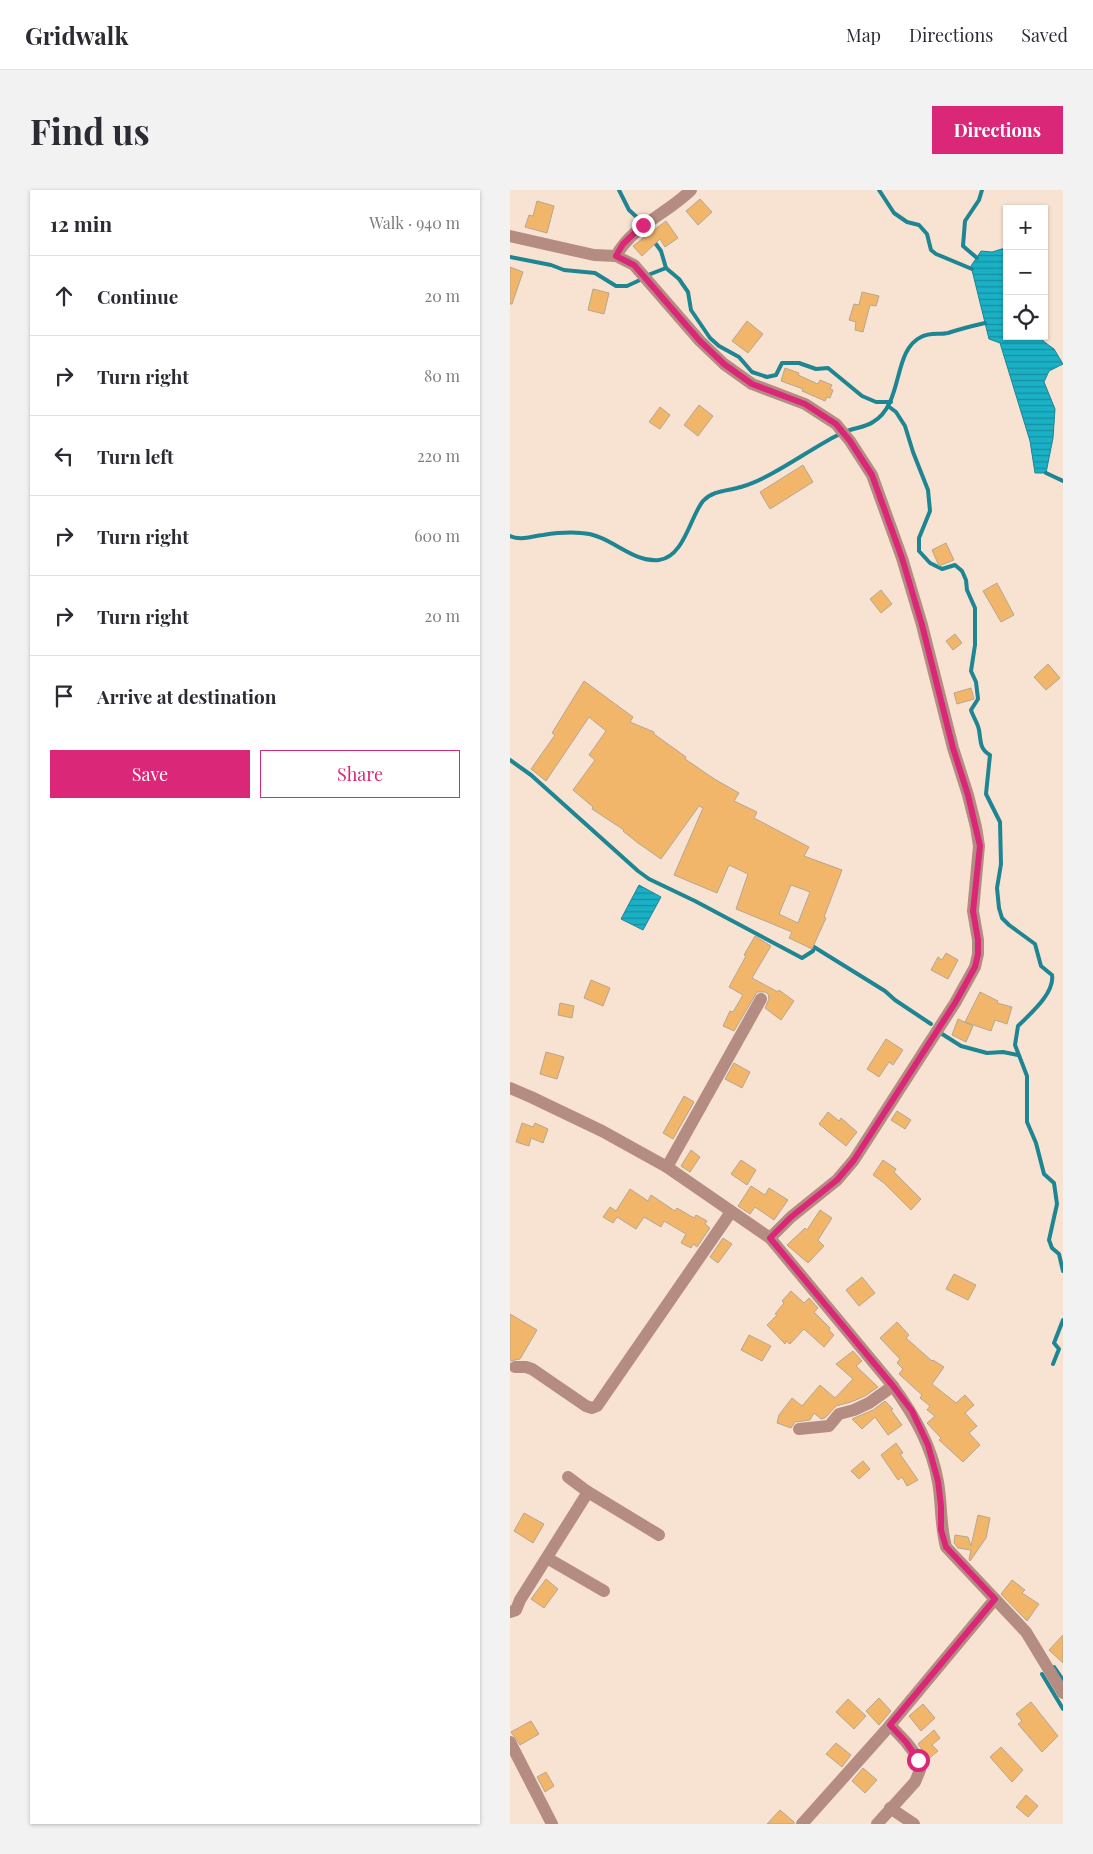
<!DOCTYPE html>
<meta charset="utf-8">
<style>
body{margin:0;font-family:"Playfair Display",serif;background:#f2f2f3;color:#2b2b33}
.controls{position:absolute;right:15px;top:15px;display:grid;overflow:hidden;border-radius:0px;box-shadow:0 1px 4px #0004}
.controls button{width:45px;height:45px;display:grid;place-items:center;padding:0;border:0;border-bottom:1px solid #e1e1e2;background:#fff;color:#2b2b33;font:25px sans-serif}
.stop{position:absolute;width:15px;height:15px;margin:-11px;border:4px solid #db2777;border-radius:50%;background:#fff}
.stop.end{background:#db2777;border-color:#fff;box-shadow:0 1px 5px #0008}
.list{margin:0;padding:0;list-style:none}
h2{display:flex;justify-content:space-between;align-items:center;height:65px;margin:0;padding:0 20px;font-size:21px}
h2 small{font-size:16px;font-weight:400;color:#7c7c81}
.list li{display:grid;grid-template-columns:32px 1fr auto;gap:15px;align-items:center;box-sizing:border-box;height:80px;padding:0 20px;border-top:1px solid #e1e1e2}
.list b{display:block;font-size:19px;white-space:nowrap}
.list em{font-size:16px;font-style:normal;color:#7c7c81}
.actions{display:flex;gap:10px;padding:15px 20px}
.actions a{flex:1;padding:11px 0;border:1px solid #db2777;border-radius:0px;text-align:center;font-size:18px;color:#db2777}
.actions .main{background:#db2777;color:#fff}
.icon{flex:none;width:28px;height:28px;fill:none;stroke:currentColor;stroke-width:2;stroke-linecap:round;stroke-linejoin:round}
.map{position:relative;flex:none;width:553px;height:1634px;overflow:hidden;border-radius:0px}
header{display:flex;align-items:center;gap:30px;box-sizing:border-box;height:70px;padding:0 25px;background:#fff;border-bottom:1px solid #e1e1e2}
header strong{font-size:24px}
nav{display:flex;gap:28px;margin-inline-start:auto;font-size:18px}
.intro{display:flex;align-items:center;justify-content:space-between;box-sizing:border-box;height:120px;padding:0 30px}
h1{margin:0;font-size:35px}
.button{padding:12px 22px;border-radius:0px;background:#db2777;color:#fff;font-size:18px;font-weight:700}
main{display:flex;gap:30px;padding:0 30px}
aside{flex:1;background:#fff;border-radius:0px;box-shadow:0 1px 4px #0004}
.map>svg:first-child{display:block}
</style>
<header>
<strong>Gridwalk</strong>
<nav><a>Map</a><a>Directions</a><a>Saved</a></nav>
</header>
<div class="intro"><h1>Find us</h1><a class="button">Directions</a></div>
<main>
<aside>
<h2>12 min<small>Walk · 940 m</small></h2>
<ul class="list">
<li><svg class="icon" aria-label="ahead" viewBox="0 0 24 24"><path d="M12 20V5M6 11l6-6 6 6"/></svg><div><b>Continue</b></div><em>20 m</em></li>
<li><svg class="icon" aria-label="right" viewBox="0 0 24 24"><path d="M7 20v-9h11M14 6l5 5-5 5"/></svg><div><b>Turn right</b></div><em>80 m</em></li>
<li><svg class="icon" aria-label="left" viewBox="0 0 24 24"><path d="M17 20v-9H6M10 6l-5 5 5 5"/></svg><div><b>Turn left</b></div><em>220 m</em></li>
<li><svg class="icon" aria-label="right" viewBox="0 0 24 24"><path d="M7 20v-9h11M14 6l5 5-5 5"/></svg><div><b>Turn right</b></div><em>600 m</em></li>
<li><svg class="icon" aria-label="right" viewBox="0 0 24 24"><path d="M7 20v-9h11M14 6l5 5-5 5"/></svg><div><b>Turn right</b></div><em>20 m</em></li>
<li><svg class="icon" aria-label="arrive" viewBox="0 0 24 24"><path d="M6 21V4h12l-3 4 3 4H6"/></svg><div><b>Arrive at destination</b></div></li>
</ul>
<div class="actions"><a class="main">Save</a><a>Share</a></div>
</aside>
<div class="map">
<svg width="553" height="1634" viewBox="0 0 553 1634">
<defs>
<pattern id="water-rules" width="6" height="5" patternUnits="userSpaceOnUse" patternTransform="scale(1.25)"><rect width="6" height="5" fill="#1ab0c6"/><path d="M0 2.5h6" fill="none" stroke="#178fa0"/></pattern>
</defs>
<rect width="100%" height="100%" fill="#f8e3d2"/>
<!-- water -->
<g fill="url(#water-rules)" stroke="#1e8593">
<path d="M495 58 497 60V146H532L533 151 544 159 553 174 539 181 534 192 545 219 543 248 536 283H525L520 251 490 153 479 149 461 76 471 61 482 62Z"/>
<path d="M129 695 151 707 133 740 111 729Z"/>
</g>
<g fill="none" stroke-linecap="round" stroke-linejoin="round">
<!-- stream -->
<g stroke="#1e8593" stroke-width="4">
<path d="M109 0 119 20 131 31"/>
<path d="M369 0 384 23 397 32 409 35 417 44 421 60 426 64 462 79"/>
<path d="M135 39 151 61 156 78 169 89 178 102 181 120 200 148 209 156 229 167 242 182 257 187 266 185 272 173H289L306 179 318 178 352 206 366 212H381"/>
<path d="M0 67 41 75 54 80 85 83 106 96H117L130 90"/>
<path d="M467 68 453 56 455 31 469 10 472 0"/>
<path d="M138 85 156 78"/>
<path d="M378 216 386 222 395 236 403 262 418 300 420 321 409 348V361L420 373 432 379 445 375 452 381 456 390 457 400 465 418V455L461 481 466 492 468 509 461 520C463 527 468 533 469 540 471 550 469 559 480 565L476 604 490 632 491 674 487 698 489 718 492 728 499 735 525 754 531 776 542 785C545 803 520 824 508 836L505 855 517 886V932L526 953 534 984 544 993 547 1014 539 1050 542 1058 549 1064 553 1081"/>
<path d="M337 241C345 238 356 237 363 232 394 214 382 161 411 147 420 142 429 145 438 143 450 139 462 136 475 133"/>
<path d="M536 283 553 291"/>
<path d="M0 346C11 351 22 346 33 345 46 343 59 342 71 343 100 344 121 373 149 370 174 367 180 327 193 311 203 300 218 301 231 297 262 288 298 260 328 245"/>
<path d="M0 570 21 585 128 681 139 689 185 711 292 768 303 761 304 757 375 801 385 810 421 834"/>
<path d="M429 842 451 856 477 863 493 862 508 865"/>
<path d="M543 1174 549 1159 544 1153 553 1130"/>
<path d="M544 1477 553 1490"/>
<path d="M532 1484 553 1519"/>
</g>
</g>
<!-- building -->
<g fill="#f2b66a" stroke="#b6a692" fill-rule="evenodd">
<path d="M190 9 202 22 188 35 176 21Z"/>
<path d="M27 11 44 16 37 43 15 37 19 25 23 26Z"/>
<path d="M156 31 168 48 155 57 150 49 132 66 123 56Z"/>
<path d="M0 77 13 82 2 114H0Z"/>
<path d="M83 99 99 103 94 124 78 120Z"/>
<path d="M352 102 369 106 366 116 360 115 353 142 345 140 346 132 339 130 344 114 349 115Z"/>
<path d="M237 131 253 144 238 163 222 151Z"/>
<path d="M275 178 289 183 288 185 308 194 310 190 322 195 320 199 323 200 320 208 317 207 315 211 292 201 293 199 271 191Z"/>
<path d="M189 215 203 226 188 246 174 235Z"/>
<path d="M150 217 160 225 150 239 139 232Z"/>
<path d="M293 275 303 292 260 319 250 302Z"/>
<path d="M436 353 444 370 429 376 422 360Z"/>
<path d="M487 393 504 425 491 432 473 401Z"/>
<path d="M371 400 382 414 371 423 360 409Z"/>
<path d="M445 444 452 453 443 460 436 451Z"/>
<path d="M538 474 550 488 536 500 524 487Z"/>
<path d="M74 491 123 527 120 532 144 542V544L176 567 175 569 206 590 229 603 224 611 247 622 244 628 299 657 294 666 332 680 314 727 316 728 302 759 279 748 282 742 226 719 238 684 219 675 207 703 164 685 193 618 189 616 151 669 128 653 113 641 114 640 82 619 83 617 63 600 85 570 79 565 96 541 79 527 36 591 21 579 45 545 42 543ZM281 695 300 702 288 733 269 724Z"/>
<path d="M461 498 464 509 447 514 444 503Z"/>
<path d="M245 746 261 756 242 788 268 802 269 800 284 811 271 830 255 818 259 809 258 804 255 802H247L224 841 213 836 220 821 223 822 233 805 219 797 236 766 234 765Z"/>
<path d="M436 763 448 770 438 789 421 780 428 767 432 770Z"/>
<path d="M81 790 100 798 93 816 74 808Z"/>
<path d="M470 802 488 811 487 813 502 817 497 834 485 830 481 841 455 832Z"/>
<path d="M50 813 64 816 62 828 48 825Z"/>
<path d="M448 829 463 836 456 852 442 845Z"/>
<path d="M376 849 393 860 383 875 379 872 369 887 357 879Z"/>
<path d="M36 862 54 867 47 889 30 884Z"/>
<path d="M224 873 240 882 232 898 215 889Z"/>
<path d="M174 906 184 912 163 949 153 943Z"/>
<path d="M387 921 401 930 395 939 381 930Z"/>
<path d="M318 922 329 931 331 928 347 942 336 956 309 934Z"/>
<path d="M12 933 23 937 25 933 38 939 33 953 21 948 19 956 6 952Z"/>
<path d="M181 960 190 967 180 982 171 976Z"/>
<path d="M231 970 246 980 237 995 221 984Z"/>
<path d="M373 970 386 979 384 982 411 1009 401 1020 374 993 363 985Z"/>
<path d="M241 996 255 1005 259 998 278 1010 264 1030 245 1017 240 1024 228 1016Z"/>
<path d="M120 999 138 1011 141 1005 165 1021 167 1018 184 1028 186 1025 197 1031 195 1034 200 1038 187 1057 183 1054 181 1058 171 1053 176 1044 154 1031 151 1037 134 1027 126 1039 107 1027 103 1033 93 1027 100 1017 106 1021Z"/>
<path d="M310 1020 322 1028 308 1050 314 1056 298 1073 277 1055 295 1038 297 1040Z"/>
<path d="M213 1048 222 1054 208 1073 200 1067Z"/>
<path d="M444 1084 466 1095 458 1110 436 1099Z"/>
<path d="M352 1087 365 1103 349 1116 336 1100Z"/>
<path d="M281 1101 294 1113 299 1108 308 1118 304 1122 320 1138 319 1140 324 1145 314 1157 294 1139 280 1154 276 1151 275 1154 257 1135 267 1125 265 1124 274 1113 272 1111Z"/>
<path d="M0 1124 27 1140 10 1169 0 1171Z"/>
<path d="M387 1132 399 1145 396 1148 422 1171 423 1170 434 1177 422 1194 446 1213 455 1205 464 1215 455 1223 467 1236 459 1243 470 1255 453 1272 429 1250 431 1248 417 1233 425 1226 417 1220 420 1216 410 1208 412 1205 389 1184 393 1179 387 1173 390 1169 370 1148Z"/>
<path d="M239 1145 261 1156 252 1171 231 1160Z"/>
<path d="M343 1161 352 1171 346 1176 368 1197 355 1206 341 1212 326 1216 315 1228 311 1229 304 1223 300 1230 285 1232 281 1238 267 1233 269 1225 282 1208 292 1216 310 1195 325 1208 343 1189 326 1174Z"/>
<path d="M375 1211 383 1219 381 1220 392 1235 378 1245 365 1227 352 1239 342 1229 363 1220Z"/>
<path d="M386 1253 393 1263 390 1264 408 1290 397 1296 392 1287 388 1290 371 1265Z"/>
<path d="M353 1271 360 1279 349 1289 341 1281Z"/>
<path d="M14 1323 34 1334 23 1353 4 1341Z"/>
<path d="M468 1325 480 1328 476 1348 460 1371 459 1369 461 1360 448 1358 444 1353 445 1345 458 1347 461 1356Z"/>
<path d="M36 1389 48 1399 34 1418 21 1409Z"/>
<path d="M502 1390 515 1400 512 1403 529 1414 517 1431 491 1404Z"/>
<path d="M553 1445V1473L539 1460Z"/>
<path d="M369 1508 381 1521 369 1535 356 1521Z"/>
<path d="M338 1509 356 1526 344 1539 326 1522Z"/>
<path d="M521 1512 548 1546 532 1562 508 1534 512 1531 506 1524Z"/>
<path d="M413 1514 425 1528 411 1541 399 1526Z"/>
<path d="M21 1531 29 1544 10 1555 1 1542Z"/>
<path d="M424 1540 430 1548 422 1555 428 1561 417 1570 415 1564 408 1554Z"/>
<path d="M326 1553 341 1565 332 1577 316 1564Z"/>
<path d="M491 1557 513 1580 502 1592 480 1567Z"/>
<path d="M353 1578 367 1590 355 1603 342 1591Z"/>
<path d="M36 1582 44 1596 35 1602 27 1587Z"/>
<path d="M516 1605 528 1616 518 1627 506 1617Z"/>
<path d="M270 1620 284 1632V1634H257Z"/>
</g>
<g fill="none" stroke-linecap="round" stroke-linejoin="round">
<!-- minor -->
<g stroke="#b58c82" stroke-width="12">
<path d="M0 46 84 65 106 66 124 75 190 151 214 174 242 194 295 214 326 234 340 251 362 285 392 368 412 435 443 558 458 605 466 637 469 656 463 721 468 750V764L465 777 445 813 344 970 327 990 281 1027 260 1048"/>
<path d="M106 66C123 35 157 24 181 0"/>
<path d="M0 898 21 907 92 941 157 977 260 1048 383 1196C404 1225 422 1256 428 1292 432 1315 430 1335 436 1357L516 1442 553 1503"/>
<path d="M157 977 251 809"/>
<path d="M5 1177H16L22 1179 76 1216 82 1218 87 1216 221 1022"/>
<path d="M289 1239 319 1236 329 1224 344 1220 359 1213 383 1196"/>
<path d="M58 1287 78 1302 149 1345"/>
<path d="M37 1368 94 1401"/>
<path d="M0 1422 6 1420 10 1410 78 1302"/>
<path d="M0 1552 42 1634"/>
<path d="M380 1618 404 1634"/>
<path d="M292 1634 376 1540 485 1409"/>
<path d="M367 1634 405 1592 410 1580 409 1569 396 1552 380 1535"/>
</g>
</g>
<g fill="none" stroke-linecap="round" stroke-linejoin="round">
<!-- route -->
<path stroke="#db2777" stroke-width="6" d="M133 35 113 54 106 66 124 75 190 151 214 174 242 194 295 214 326 234 340 251 362 285 392 368 412 435 443 558 458 605 470 656 463 721 468 750V764L465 777 445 813 344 970 327 990 281 1027 260 1048 383 1196 402 1221 418 1255 428 1291 431 1316V1340L436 1357 485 1409 380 1535 396 1552 408 1570"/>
</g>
</svg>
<div class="controls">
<button>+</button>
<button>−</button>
<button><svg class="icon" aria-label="locate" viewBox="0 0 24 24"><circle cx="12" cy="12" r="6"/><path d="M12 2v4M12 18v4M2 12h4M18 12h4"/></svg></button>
</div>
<div class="stop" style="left:408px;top:1570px"></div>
<div class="stop end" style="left:133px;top:35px"></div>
</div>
</main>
